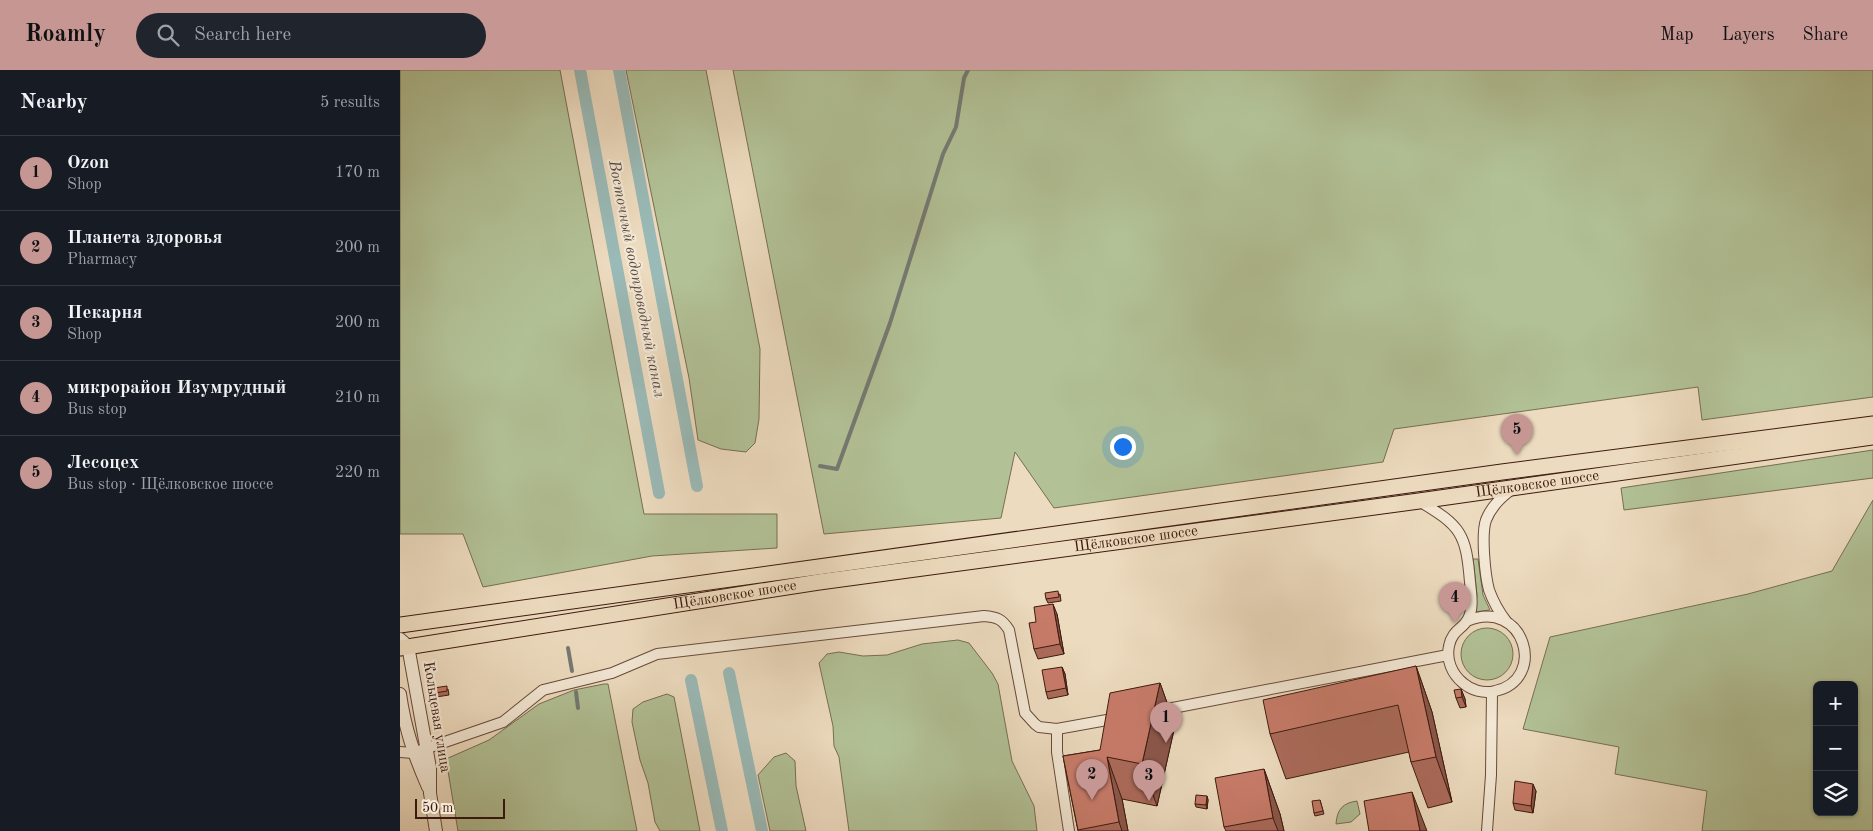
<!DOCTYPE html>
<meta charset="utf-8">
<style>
body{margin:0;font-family:"Old Standard TT",serif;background:#20242c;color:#f1f3f6}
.controls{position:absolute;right:15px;bottom:15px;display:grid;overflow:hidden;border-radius:8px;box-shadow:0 1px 4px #0004}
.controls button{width:45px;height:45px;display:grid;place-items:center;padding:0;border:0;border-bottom:1px solid #363941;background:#171b24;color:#f1f3f6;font:25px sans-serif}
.scale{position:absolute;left:15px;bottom:12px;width:90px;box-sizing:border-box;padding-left:5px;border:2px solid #3d1a0e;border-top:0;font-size:14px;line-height:18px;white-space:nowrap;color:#3d1a0e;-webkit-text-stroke:4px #f3e8d5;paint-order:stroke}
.you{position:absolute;left:722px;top:376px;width:18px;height:18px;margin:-12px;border:4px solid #fff;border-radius:50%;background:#1a73e8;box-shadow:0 0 0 8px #1a73e833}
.badge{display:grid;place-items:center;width:32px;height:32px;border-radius:50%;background:#c59692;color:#111;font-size:16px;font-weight:700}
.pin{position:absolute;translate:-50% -41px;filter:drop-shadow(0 1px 2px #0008)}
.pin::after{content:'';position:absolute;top:26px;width:18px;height:15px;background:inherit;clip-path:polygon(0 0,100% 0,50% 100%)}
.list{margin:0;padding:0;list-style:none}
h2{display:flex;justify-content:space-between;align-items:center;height:65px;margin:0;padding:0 20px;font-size:21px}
h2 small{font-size:16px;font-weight:400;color:#9ea1a6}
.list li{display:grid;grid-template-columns:32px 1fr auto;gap:15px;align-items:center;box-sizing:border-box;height:75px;padding:0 20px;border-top:1px solid #363941}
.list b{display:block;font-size:19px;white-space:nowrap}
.list p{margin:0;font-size:16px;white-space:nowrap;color:#9ea1a6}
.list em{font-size:16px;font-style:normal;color:#9ea1a6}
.icon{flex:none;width:28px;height:28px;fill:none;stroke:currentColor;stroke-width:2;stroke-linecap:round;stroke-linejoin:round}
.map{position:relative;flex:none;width:1473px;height:761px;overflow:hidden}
header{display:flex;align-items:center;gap:30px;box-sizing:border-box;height:70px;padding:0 25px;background:#c59692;color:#111}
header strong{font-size:24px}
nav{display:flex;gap:28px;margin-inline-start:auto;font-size:18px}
.search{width:350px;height:45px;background:#20242c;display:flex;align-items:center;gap:12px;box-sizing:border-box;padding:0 18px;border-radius:28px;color:#9ea1a6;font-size:19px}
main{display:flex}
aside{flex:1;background:#171b24}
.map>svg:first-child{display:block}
</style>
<header>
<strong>Roamly</strong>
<div class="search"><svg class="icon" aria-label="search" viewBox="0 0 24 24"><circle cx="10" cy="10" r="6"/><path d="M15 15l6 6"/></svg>Search here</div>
<nav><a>Map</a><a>Layers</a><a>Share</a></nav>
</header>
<main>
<aside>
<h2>Nearby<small>5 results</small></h2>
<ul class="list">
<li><span class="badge">1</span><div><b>Ozon</b><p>Shop</p></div><em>170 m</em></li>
<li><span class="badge">2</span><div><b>Планета здоровья</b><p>Pharmacy</p></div><em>200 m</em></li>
<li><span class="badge">3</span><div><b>Пекарня</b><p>Shop</p></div><em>200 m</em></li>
<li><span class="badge">4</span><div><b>микрорайон Изумрудный</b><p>Bus stop</p></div><em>210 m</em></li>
<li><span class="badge">5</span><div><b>Лесоцех</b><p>Bus stop · Щёлковское шоссе</p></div><em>220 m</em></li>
</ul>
</aside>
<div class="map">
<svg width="1473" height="761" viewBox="0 0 1473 761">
<rect width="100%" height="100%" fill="#eddbbf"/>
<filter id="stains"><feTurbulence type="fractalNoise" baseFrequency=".004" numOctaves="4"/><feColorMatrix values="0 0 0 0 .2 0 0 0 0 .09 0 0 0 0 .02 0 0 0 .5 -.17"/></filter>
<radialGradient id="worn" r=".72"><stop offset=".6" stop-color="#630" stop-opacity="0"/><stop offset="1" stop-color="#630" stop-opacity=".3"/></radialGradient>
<!-- green -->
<g fill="#b2c196" stroke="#786e52" fill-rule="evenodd">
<path d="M0 0H160L244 444H377V478L252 486 83 517 63 464H0Z"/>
<path d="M226 0H306L360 279 359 349 355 373 346 382 321 379 298 370 289 308Z"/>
<path d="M333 0H1473V327L1302 350 1298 317 994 359 983 392 654 438 615 382 601 448 424 464Z"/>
<path d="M1473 380V408L1224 440 1221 418Z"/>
<path d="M1473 430V761H1302L1307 721 1215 704 1219 677 1123 659 1150 567 1348 524 1432 501ZM1417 615H1454V742H1417Z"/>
<path d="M1073 489H1078L1083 525 1090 540 1075 542 1077 525Z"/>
<circle cx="1087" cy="584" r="26"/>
<path d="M558 570 569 573 592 603 598 614 612 691 634 736 637 761H449L439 687 434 676 433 656 419 593 427 584 439 582 463 586 487 585 522 574Z"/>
<path d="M204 614H208L237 761H58L46 689 89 670 139 634 174 620Z"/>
<path d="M267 624 274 627 300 761H260L255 752 248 713 240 690 232 652 233 639 243 632Z"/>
<path d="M386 683 395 691 396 716 406 761H370L358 705 374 687Z"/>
<path d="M957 731 960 744 951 752 936 754C937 739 943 733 957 731Z"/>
</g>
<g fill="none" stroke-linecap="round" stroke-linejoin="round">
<!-- stream -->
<g stroke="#757a73" stroke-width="4">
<path d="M420 396 437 399 490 253 543 84 556 57 564 8 568 0"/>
<path d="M168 578 172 601"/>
<path d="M176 622 178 638"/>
</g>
<!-- canal -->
<g stroke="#9abab7" stroke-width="12">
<path d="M180 0 259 423"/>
<path d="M219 0 297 416"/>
<path d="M329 603 362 761"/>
<path d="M291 610 322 761"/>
</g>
<defs>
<g id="minor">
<path d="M1019 431C1061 456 1066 463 1070 512 1071 523 1074 538 1068 549 1063 559 1052 560 1049 576 1046 590 1052 604 1063 613 1071 620 1083 624 1095 621 1148 610 1125 527 1067 551"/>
<path d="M1106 551C1099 542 1093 531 1089 520 1085 505 1081 464 1086 450 1091 437 1100 428 1111 420"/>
<path d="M757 641 1048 585"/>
<path d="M657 659V682L669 761"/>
<path d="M0 682 13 683 103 652 143 620 212 603 257 584 584 546C597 547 602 549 609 560L625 643 635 654 639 657 657 659 718 648"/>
<path d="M1087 761 1091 705 1092 622"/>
</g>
<g id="tertiary">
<path d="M0 569 8 576 30 698V723L36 761"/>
<path d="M0 624C5 659 14 685 28 717"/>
</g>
<g id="primary">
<path d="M0 555 1102 402 1473 354"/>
<path id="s1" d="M0 578 419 512 1019 431 1473 367"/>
</g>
</defs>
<!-- minor casing -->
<use href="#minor" stroke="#694a3a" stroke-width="12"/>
<!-- tertiary casing -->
<use href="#tertiary" stroke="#694a3a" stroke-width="14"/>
<!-- primary casing -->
<use href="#primary" stroke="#3d1a0e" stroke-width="17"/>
<!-- minor -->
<use href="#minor" stroke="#f3e8d5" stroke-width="10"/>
<!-- tertiary -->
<use href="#tertiary" stroke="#f3e8d5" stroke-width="12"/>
<!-- primary -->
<use href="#primary" stroke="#eddbbf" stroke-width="15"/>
</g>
<!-- wall -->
<g fill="#ab6a5a" stroke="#3d1a0e">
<path d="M660 524 661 531 648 533 646 529Z"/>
<path d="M657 544 664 584 638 589 634 579 636 552Z"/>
<path d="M1016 596 1032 642 1052 732 1028 738 1011 692 1009 682 886 709 870 664Z"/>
<path d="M662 597 665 604 668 625 648 629 646 622Z"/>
<path d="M760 613 775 655 757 736 722 729 728 761H678L663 686 700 680Z"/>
<path d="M48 619 49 625 36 627 35 623Z"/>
<path d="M1061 619 1065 629 1066 637 1060 638 1056 628Z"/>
<path d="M864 699 880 744 884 761H826L824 757Z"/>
<path d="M1136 721 1133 743 1115 740 1113 733Z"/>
<path d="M807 726 808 730 807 739 796 737 795 734Z"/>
<path d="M920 730 924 744 915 746 914 743Z"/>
</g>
<!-- shaded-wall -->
<g fill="#8b564a" stroke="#3d1a0e">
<path d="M653 534 657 544 664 584 660 574Z"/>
<path d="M1016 596 1032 642 1052 732 1036 687Z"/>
<path d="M662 597 665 604 668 625 666 618Z"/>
<path d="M760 613 775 655 757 736 742 694Z"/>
<path d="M1061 619 1065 629 1066 637 1062 627Z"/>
<path d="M707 687 722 729 728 761H722L719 752Z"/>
<path d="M864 699 880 744 884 761H878L873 748Z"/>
<path d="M1133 714 1136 721 1133 743 1131 736Z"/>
<path d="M1012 722 1027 761H1020Z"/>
<path d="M807 726 808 730 807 739 806 735Z"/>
</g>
<!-- building -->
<g fill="#c77b69" stroke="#3d1a0e">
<path d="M658 521 659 527 646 529 645 523Z"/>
<path d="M653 534 660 574 634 579 629 553 636 552 634 537Z"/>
<path d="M1016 596 1036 687 1011 692 998 635 870 664 863 630Z"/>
<path d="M662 597 666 618 646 622 642 600Z"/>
<path d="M760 613 742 694 707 687 719 752 678 760 663 686 700 680 710 623Z"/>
<path d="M47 616V621L35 623 34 618Z"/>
<path d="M1061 619 1062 627 1056 628 1054 620Z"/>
<path d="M864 699 873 748 824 757 815 708Z"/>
<path d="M1115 711 1133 714 1131 736 1113 733Z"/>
<path d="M1012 722 1020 761H969L964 731Z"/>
<path d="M796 725 807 726 806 735 795 734Z"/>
<path d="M920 730 923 741 914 743 912 731Z"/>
</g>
<g text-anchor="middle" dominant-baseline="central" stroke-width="4.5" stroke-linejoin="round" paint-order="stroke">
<!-- street labels -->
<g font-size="15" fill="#3d1a0e" stroke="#f3e8d5">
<text stroke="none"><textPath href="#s1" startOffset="1149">Щёлковское шоссе</textPath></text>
<text stroke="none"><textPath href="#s1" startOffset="744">Щёлковское шоссе</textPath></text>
<text stroke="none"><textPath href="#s1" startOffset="339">Щёлковское шоссе</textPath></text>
<text transform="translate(36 647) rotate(81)">Кольцевая улица</text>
</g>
<!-- water labels -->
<g font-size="16" font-style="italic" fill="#594a41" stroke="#f3e8d5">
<text transform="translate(236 209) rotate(79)">Восточный водопроводный канал</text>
</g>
</g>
<rect width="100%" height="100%" filter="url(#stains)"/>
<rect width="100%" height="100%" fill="url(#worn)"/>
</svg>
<div class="controls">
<button>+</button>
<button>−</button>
<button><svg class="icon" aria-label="layers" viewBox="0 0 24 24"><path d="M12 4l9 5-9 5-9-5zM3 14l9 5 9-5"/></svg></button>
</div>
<div class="scale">50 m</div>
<div class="you"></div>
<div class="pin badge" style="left:766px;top:673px">1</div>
<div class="pin badge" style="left:692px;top:730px">2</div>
<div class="pin badge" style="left:749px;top:731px">3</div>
<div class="pin badge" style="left:1055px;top:553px">4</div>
<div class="pin badge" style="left:1117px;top:385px">5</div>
</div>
</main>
